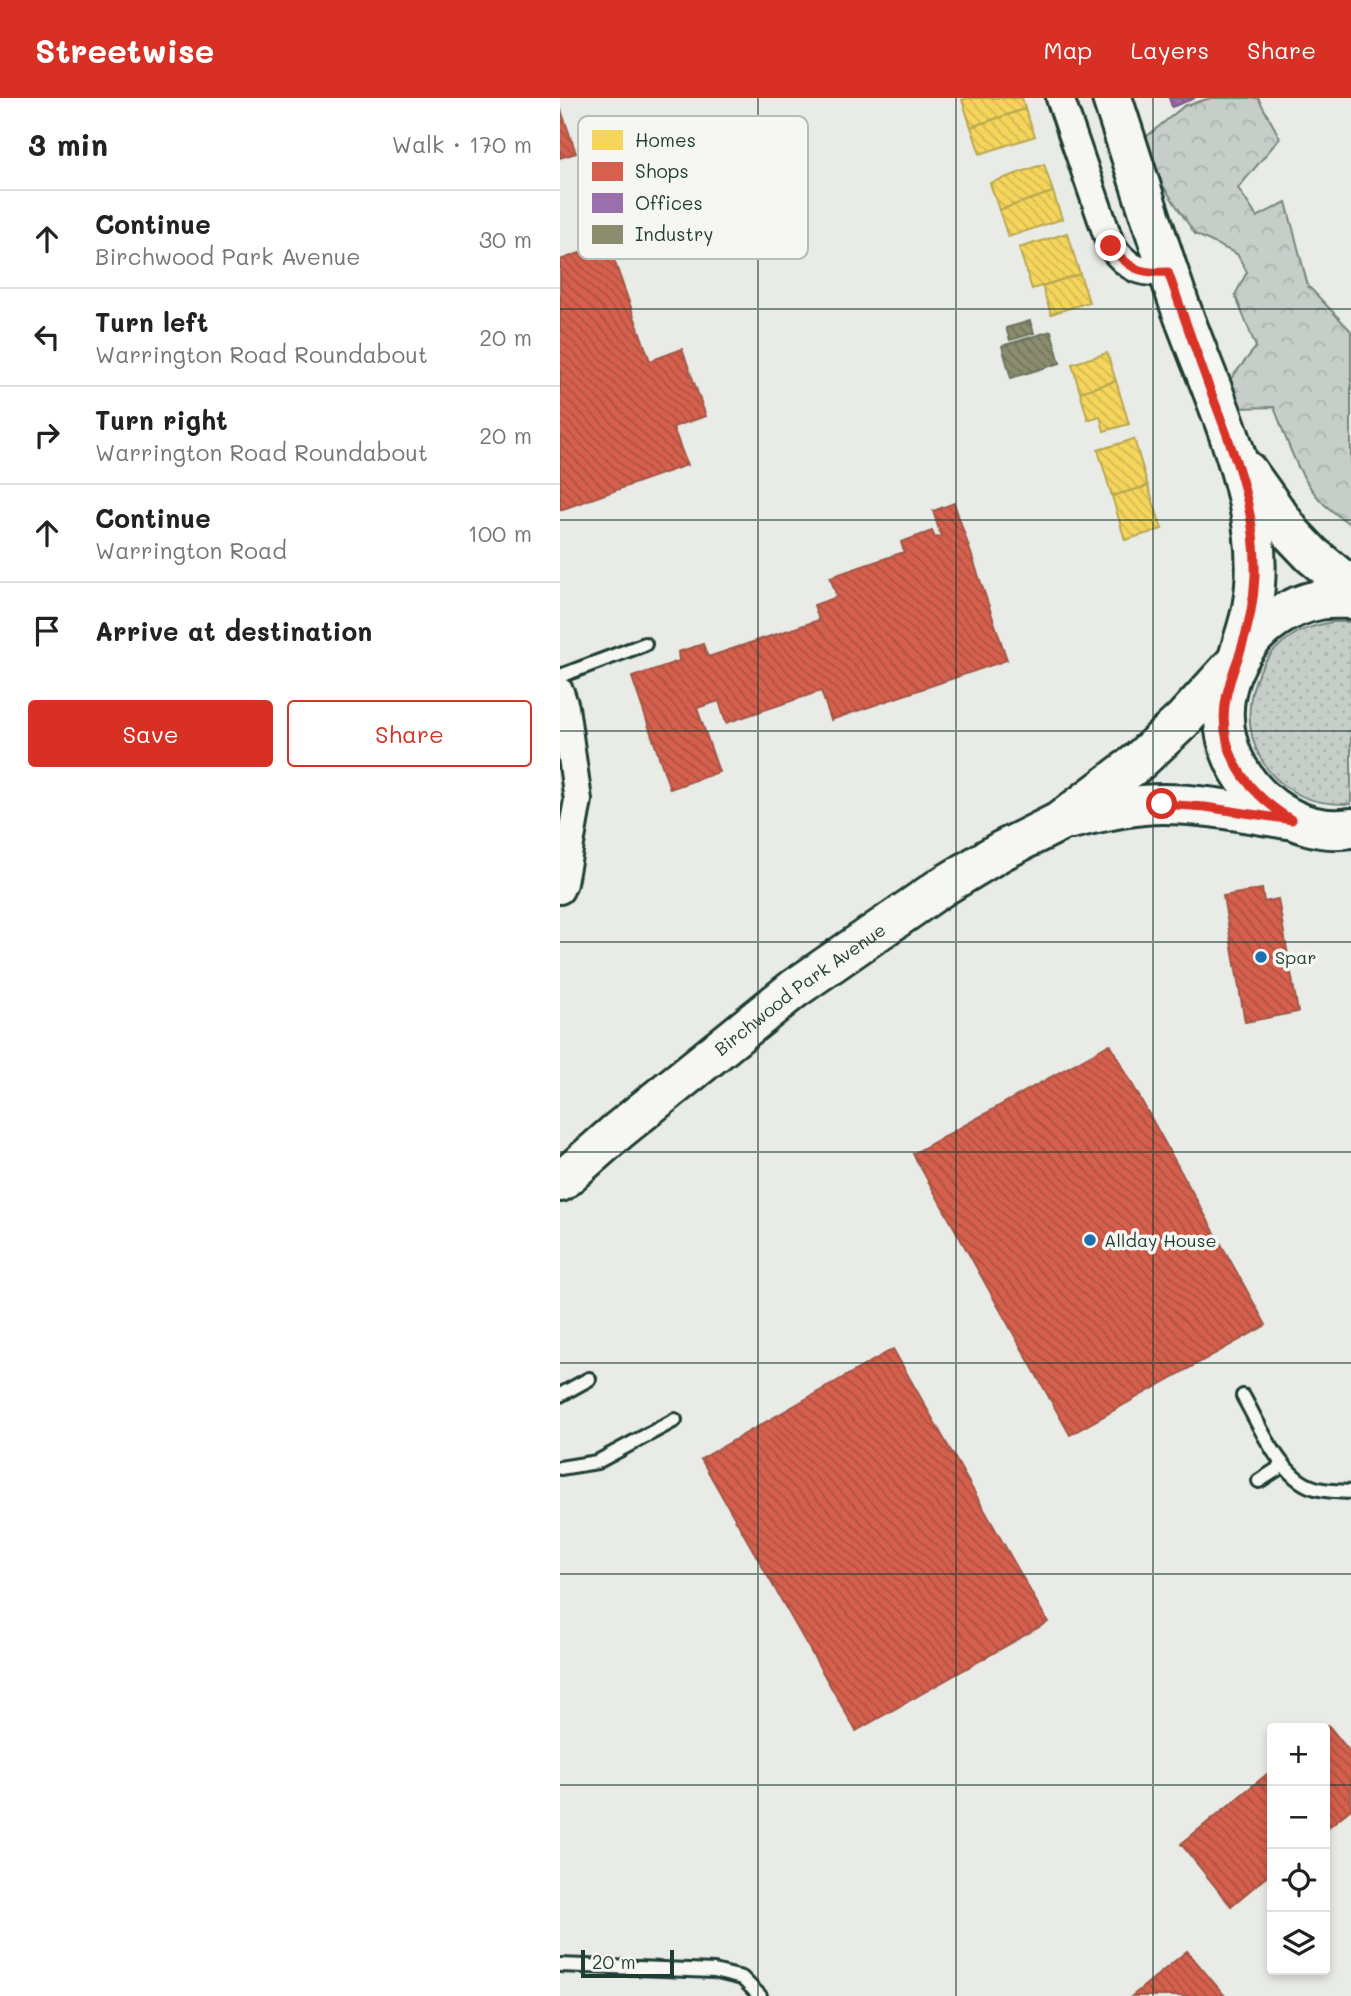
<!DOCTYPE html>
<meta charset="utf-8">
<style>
body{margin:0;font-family:Mali,sans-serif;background:#f6f6f6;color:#222}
.controls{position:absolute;right:21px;bottom:21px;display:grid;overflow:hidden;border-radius:7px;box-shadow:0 4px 10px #0003}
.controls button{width:63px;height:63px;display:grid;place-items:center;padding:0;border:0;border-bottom:2px solid #e0e0e0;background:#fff;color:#222;font:35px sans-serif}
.scale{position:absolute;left:21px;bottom:18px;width:93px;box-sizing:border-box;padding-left:7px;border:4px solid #1f3d34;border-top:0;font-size:19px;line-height:24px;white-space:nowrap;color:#1f3d34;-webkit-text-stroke:5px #f6f6f2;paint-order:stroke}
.stop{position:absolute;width:21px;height:21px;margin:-16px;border:5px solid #d93025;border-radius:50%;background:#fff}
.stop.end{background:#d93025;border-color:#fff;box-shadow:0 2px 7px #0008}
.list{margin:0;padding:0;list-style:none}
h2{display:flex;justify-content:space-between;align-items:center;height:91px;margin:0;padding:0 28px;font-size:30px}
h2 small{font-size:23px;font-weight:400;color:#767676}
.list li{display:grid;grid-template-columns:46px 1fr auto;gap:21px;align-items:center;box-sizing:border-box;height:98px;padding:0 28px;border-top:2px solid #e0e0e0}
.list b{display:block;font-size:26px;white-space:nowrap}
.list p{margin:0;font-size:23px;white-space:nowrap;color:#767676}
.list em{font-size:23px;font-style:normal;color:#767676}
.actions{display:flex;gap:14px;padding:21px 28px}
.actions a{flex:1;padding:16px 0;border:2px solid #d93025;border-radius:7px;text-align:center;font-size:24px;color:#d93025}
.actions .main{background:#d93025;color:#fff}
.icon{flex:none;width:38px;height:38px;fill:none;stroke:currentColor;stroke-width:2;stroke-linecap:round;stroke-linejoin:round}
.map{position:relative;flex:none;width:791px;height:1898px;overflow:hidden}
header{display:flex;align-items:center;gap:42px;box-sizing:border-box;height:98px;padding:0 35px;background:#d93025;color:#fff}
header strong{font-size:33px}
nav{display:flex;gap:38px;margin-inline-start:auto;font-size:24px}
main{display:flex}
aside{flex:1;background:#fff}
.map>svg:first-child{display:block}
</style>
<header>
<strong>Streetwise</strong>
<nav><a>Map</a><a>Layers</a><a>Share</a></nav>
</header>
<main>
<aside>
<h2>3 min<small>Walk · 170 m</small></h2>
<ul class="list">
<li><svg class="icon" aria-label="ahead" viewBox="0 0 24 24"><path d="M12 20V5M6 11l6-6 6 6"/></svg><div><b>Continue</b><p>Birchwood Park Avenue</p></div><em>30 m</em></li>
<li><svg class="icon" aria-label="left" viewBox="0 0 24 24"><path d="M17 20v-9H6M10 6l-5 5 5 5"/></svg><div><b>Turn left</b><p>Warrington Road Roundabout</p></div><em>20 m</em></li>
<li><svg class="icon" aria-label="right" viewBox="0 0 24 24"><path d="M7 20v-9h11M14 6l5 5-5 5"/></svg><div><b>Turn right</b><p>Warrington Road Roundabout</p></div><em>20 m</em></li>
<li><svg class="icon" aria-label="ahead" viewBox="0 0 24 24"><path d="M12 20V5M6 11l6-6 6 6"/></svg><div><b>Continue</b><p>Warrington Road</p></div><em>100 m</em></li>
<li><svg class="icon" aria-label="arrive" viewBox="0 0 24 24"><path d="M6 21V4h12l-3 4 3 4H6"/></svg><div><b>Arrive at destination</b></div></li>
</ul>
<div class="actions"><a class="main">Save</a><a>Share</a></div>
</aside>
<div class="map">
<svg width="791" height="1898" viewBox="0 0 791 1898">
<defs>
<pattern id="grass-dots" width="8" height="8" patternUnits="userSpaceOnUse" patternTransform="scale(1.75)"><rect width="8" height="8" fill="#c7cec9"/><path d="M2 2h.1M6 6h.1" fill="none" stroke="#aab2ad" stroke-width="1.8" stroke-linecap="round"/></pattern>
<pattern id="forest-crowns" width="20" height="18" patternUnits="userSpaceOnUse" patternTransform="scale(1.75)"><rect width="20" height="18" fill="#c7cec9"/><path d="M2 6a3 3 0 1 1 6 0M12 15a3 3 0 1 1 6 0" fill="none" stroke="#aab2ad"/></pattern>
<pattern id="homes-back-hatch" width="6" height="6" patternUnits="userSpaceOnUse" patternTransform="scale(1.75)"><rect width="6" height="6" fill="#f6d55c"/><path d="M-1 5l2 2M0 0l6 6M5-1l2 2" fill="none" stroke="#d2b851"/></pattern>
<pattern id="shops-back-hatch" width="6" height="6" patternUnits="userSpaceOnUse" patternTransform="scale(1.75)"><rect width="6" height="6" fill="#d6604d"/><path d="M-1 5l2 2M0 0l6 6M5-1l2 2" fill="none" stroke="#ad5041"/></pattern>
<pattern id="offices-back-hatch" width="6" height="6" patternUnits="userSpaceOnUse" patternTransform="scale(1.75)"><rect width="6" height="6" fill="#9970ab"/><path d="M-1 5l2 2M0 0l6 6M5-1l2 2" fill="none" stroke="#7c5d8c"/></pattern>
<pattern id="industry-back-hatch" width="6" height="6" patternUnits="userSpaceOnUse" patternTransform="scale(1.75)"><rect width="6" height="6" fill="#8c8c6e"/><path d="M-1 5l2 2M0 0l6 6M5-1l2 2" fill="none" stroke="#72745b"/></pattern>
</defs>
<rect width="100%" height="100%" fill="#e9ebe7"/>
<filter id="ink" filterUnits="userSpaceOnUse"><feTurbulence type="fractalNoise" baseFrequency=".0143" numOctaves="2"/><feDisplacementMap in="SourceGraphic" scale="14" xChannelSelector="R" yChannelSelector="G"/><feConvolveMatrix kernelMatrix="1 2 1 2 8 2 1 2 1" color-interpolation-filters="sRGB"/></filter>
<g filter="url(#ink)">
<!-- grass -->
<path fill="url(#grass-dots)" stroke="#73867e" stroke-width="2" d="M772 524H791V706C771 706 752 705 734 694 675 661 675 573 732 538 744 530 758 527 772 524Z"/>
<!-- forest -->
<path fill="url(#forest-crowns)" stroke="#73867e" stroke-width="2" d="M651 0H698L720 40 678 90 697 119 726 104 748 188 791 233V427C782 421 773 414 765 407 738 381 727 342 714 309L680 310 669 283 696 249 675 197 687 174 677 156 635 136 602 86 586 39 624 8Z"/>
<!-- homes -->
<g fill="url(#homes-back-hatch)" stroke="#b6a750" stroke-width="2">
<path d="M408 0H462L465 11 411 29 402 2Z"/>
<path d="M465 11 475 38 420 56 411 29Z"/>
<path d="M484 66 493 94 439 112 430 85Z"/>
<path d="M493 94 502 121 448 139 439 112Z"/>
<path d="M507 135 520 176 472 191 459 150Z"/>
<path d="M520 176 529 204 491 216 482 188Z"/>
<path d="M547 255 556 283 520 294 512 266Z"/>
<path d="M556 283 569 326 544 333 540 318 528 322 520 294Z"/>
<path d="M574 341 588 388 552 398 538 352Z"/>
<path d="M588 388 602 431 565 442 552 398Z"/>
</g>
<!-- shops -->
<g fill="url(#shops-back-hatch)" stroke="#9f5646" stroke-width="2">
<path d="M0 9 16 55 0 60Z"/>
<path d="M48 145 90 263 122 251 146 318 113 329 127 367 0 412V162Z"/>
<path d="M394 405 447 562 271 622 261 593 166 625 159 603 137 610 159 674 110 691 72 579 119 563 118 554 143 546 148 559 259 522 254 507 277 499 270 479 344 454 341 444 372 433 375 440 381 438 373 413Z"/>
<path d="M702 791 704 804 718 801 738 914 685 924 663 798Z"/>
<path d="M550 946 706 1227 510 1337 353 1056Z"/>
<path d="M333 1251 488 1524 296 1633 141 1361Z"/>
<path d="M768 1627 791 1655V1711L765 1732 764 1630Z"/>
<path d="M712 1672V1774L671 1808 621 1746Z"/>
<path d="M627 1853 665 1898H572Z"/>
</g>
<!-- offices -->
<path fill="url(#offices-back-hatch)" stroke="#746187" stroke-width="2" d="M609 0H635L612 9Z"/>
<!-- industry -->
<g fill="url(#industry-back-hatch)" stroke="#6b745d" stroke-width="2">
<path d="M470 223 474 235 450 242 446 230Z"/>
<path d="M491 233 500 265 451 280 442 248Z"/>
</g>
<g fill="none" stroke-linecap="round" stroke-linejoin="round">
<defs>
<g id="service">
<path d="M0 578 85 546"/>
<path d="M0 1297 29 1281"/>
<path d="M683 1298C699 1326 720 1378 752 1389 764 1394 778 1393 791 1394"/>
<path d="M0 1370 37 1364 115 1322"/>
<path d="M699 1383 724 1367"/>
<path d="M0 1867 154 1873 182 1880 200 1898"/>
</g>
<g id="minor">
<path d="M500 0 551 148C568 170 579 176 608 174"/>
<path d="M0 594 5 609 18 702 3 785 0 792"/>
</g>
<g id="primary">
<path d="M552 0C575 69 596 139 620 208 653 301 711 410 692 510 689 526 683 542 679 557"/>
<path d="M687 373 732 436 752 457 791 489"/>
<path d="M791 501C781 501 769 500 759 502 696 514 651 579 667 642 680 696 735 739 791 730"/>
<path d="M511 721C541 714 572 706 603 706 645 706 687 715 728 721"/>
<path id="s1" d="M0 1084 58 1033 234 891 380 790 441 753 499 724 578 664 623 622 675 565"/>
</g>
</defs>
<!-- service casing -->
<use href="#service" stroke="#1f3d34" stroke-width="18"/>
<!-- minor casing -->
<use href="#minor" stroke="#1f3d34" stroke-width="32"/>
<!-- primary casing -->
<use href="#primary" stroke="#1f3d34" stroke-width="44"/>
<!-- service -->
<use href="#service" stroke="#f6f6f2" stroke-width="12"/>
<!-- minor -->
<use href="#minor" stroke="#f6f6f2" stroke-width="26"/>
<!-- primary -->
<use href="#primary" stroke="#f6f6f2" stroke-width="38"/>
</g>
</g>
<g fill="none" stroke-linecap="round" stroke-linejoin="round" filter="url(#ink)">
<!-- route -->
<path stroke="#d93025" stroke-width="9" d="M551 148C568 170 579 176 608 174 622 213 635 251 649 289 673 352 697 409 695 478 694 504 688 531 680 555 669 584 659 612 667 643 676 679 701 703 732 722L645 709 602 706"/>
</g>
<!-- grid -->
<path fill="none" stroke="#1f3d34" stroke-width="2" stroke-opacity="0.55" d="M198 0V1898M396 0V1898M593 0V1898M0 211H791M0 422H791M0 633H791M0 844H791M0 1054H791M0 1265H791M0 1476H791M0 1687H712M765 1687H791"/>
<!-- markers -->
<g fill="#1f6fb2" stroke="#f6f6f2" stroke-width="2.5">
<circle cx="701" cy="859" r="7"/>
<circle cx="530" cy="1142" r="7"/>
</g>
<g text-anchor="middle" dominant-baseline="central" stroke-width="7" stroke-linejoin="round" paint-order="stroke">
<!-- poi labels -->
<g font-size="18" fill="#1f3d34" stroke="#f6f6f2" text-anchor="start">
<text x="715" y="859">Spar</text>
<text x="544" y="1142">Allday House</text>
</g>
<!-- street labels -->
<g font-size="18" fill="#1f3d34" stroke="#f6f6f2">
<text stroke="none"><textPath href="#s1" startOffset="308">Birchwood Park Avenue</textPath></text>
</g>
</g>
<!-- legend -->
<rect x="18" y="18" width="230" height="143" rx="10" fill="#f6f6f2" stroke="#b6beb9" stroke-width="2"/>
<rect x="32" y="32" width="31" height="20" fill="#f6d55c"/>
<rect x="32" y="64" width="31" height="19" fill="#d6604d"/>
<rect x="32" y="95" width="31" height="20" fill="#9970ab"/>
<rect x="32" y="127" width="31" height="19" fill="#8c8c6e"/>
<g font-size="19" fill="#1f3d34">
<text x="75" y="49">Homes</text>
<text x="75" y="80">Shops</text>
<text x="75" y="112">Offices</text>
<text x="75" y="143">Industry</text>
</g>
</svg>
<div class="controls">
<button>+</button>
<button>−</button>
<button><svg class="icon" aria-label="locate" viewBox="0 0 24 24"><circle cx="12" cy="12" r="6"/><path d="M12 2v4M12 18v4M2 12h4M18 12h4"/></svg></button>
<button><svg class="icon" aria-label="layers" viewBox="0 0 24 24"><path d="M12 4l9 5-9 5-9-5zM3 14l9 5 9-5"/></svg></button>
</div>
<div class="scale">20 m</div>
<div class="stop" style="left:602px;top:706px"></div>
<div class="stop end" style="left:551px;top:148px"></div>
</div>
</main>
